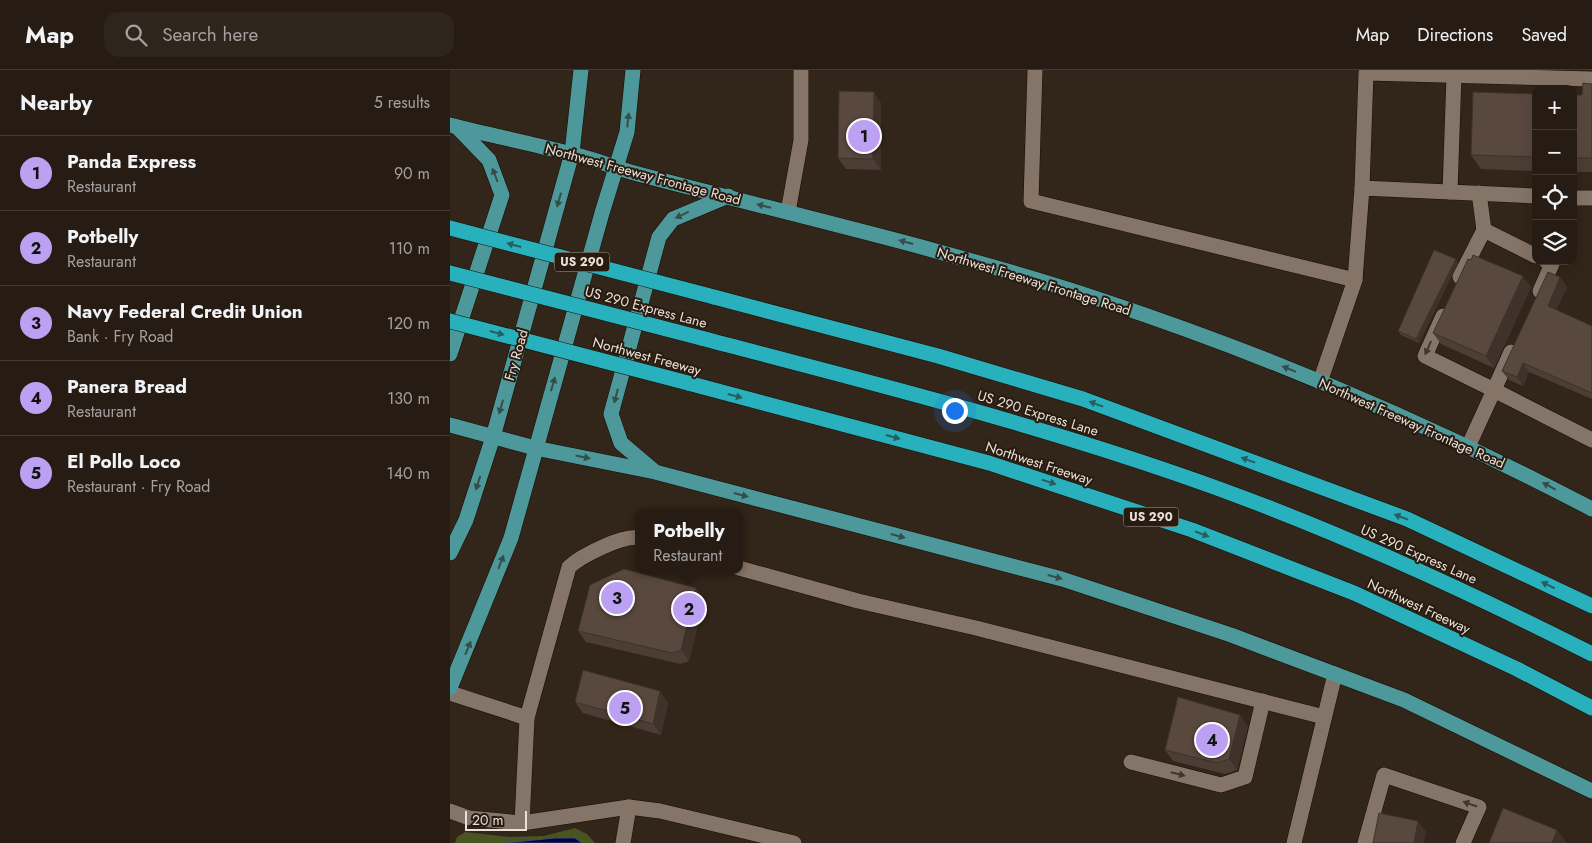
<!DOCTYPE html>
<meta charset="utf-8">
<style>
body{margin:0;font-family:Jost,sans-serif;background:#2e251c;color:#f1f3f6}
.controls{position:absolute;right:15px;top:15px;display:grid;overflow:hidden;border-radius:10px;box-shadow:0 5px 20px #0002}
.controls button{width:45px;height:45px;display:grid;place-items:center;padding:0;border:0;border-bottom:1px solid #423a33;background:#261c13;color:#f1f3f6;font:25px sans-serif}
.scale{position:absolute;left:15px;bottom:12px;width:62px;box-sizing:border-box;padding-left:5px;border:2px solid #e9e0d9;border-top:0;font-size:14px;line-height:18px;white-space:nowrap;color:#e9e0d9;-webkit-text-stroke:4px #281b10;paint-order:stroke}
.you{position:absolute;left:504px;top:340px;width:18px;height:18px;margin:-12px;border:4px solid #fff;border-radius:50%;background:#1a73e8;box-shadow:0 0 0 8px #1a73e833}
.badge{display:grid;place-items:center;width:32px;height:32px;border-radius:50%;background:#bca0f2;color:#111;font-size:16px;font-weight:700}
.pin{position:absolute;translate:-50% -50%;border:2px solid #fff;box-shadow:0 1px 5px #0006}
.popup{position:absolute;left:185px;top:439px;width:108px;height:65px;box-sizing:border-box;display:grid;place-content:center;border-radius:10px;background:#261c13;filter:drop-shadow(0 1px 4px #0005);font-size:16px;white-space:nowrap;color:#a4a1a0}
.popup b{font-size:19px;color:#f1f3f6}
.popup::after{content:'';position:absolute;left:50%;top:100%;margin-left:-10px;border:10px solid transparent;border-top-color:#261c13}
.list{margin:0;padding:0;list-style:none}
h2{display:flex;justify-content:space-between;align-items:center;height:65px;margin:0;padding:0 20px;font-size:21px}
h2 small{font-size:16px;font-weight:400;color:#a4a1a0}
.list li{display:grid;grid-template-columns:32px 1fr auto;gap:15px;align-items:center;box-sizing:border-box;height:75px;padding:0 20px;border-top:1px solid #423a33}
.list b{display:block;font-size:19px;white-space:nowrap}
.list p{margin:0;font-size:16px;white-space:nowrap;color:#a4a1a0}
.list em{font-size:16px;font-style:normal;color:#a4a1a0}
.icon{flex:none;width:28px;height:28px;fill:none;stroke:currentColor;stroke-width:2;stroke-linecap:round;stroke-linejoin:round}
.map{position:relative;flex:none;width:1142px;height:773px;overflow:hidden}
header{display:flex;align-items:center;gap:30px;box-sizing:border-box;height:70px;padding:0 25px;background:#261c13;border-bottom:1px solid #423a33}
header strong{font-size:24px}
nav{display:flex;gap:28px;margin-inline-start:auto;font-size:18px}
.search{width:350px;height:45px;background:#2e251c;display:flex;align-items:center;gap:12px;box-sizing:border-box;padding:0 18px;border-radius:15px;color:#a4a1a0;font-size:19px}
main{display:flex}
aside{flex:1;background:#261c13}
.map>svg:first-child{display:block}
</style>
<header>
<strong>Map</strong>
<div class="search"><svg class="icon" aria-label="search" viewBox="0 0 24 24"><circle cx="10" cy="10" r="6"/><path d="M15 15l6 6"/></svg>Search here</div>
<nav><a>Map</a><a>Directions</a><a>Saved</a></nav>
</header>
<main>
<aside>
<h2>Nearby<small>5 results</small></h2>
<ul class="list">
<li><span class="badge">1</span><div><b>Panda Express</b><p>Restaurant</p></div><em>90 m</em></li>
<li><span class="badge">2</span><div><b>Potbelly</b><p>Restaurant</p></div><em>110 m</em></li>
<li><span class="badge">3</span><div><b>Navy Federal Credit Union</b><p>Bank · Fry Road</p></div><em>120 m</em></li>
<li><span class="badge">4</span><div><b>Panera Bread</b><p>Restaurant</p></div><em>130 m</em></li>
<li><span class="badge">5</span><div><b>El Pollo Loco</b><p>Restaurant · Fry Road</p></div><em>140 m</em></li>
</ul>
</aside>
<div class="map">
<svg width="1142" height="773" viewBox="0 0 1142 773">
<rect width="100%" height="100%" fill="#322519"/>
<!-- green -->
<path fill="#485521" d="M125 758 137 764 145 773H5L7 767 15 762 59 767 94 766Z"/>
<!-- water -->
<path fill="#00063f" stroke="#46476d" d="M105 768H125L132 773H54Z"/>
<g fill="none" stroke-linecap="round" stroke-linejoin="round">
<defs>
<g id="minor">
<path d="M585 0 581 131 905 210 870 312"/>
<path d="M912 118 916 3 1142 9"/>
<path d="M1000 122 1004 5"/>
<path d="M1029 123 1034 160"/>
<path d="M1123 128H1142"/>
<path d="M338 142 351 70V0"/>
<path d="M1010 207 1034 160 1086 186"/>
<path d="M905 210 912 118 1086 126"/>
<path d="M1090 221 1102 194 1096 191"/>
<path d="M993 246 975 286 1044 320 1061 282"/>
<path d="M1018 377 1044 320 1142 370"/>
<path d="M289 498 408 531 526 558 874 647"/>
<path d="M0 623 77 648 119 497C131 486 174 464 189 468"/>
<path d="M681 692 771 715 795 707 813 631"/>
<path d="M0 741 19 748 72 753 179 737 210 741 344 773"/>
<path d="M72 753 77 648"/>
<path d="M173 773 179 737"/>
<path d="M844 773 885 604"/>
<path d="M915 773 934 705 1029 737 1013 773"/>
</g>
<g id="major">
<path d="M0 55C39 65 79 73 118 83 142 88 165 98 188 104 343 145 499 180 651 230 820 286 984 356 1142 439"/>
<path d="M0 284 52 125 39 90 7 57"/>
<path d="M0 355 85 378 205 402 612 509 781 565 954 630 1142 721"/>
<path d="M204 401 171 373 161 344 209 167 223 149 278 126"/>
<path d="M0 483 16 450 43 367 122 83 131 0"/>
<path d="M0 618 61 468 152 143 177 62 183 0"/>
</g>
<g id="highway">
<path d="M264 227 488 286 633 329 957 449 1142 536"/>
<path d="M251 268C411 310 571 350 727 404 870 453 1007 516 1142 584"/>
<path d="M238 313 539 393 742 460 904 523 1067 599 1142 638"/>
</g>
</defs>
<!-- minor casing -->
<use href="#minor" stroke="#190d04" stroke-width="16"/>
<!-- major casing -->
<use href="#major" stroke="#190d04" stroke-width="16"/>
<!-- highway casing -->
<use href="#highway" stroke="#190d04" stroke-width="16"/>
<!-- minor -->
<use href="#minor" stroke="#857568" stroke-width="15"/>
<!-- major -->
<use href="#major" stroke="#4d989a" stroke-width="15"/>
<!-- highway -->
<use href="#highway" stroke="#28b0bc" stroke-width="15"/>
<defs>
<g id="highway-bridge">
<path d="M0 158 264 227"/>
<path d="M0 203 251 268"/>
<path d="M0 251 238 313"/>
</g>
</defs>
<!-- highway-bridge casing -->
<use href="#highway-bridge" stroke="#190d04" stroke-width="16" stroke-linecap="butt"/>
<!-- highway-bridge -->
<use href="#highway-bridge" stroke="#28b0bc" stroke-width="15"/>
</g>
<!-- wall -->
<g fill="#4d3e35">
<path d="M1142 14V102H1123V25H1132Z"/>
<path d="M1086 24V101L1031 99 1021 85Z"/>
<path d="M431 33V100L396 99 388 88Z"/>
<path d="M1008 193 969 273 951 265 948 261Z"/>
<path d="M1110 207 1117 217 1106 240 1142 256V329L1079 302 1073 316 1059 310 1052 301Z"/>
<path d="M1081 217 1044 298 991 274 983 263Z"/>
<path d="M254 529 239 591 230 594 136 572 128 561Z"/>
<path d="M210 621 218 633 211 665 133 643 125 632Z"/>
<path d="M798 656 787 700 775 704 723 691 715 680Z"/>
</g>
<!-- shaded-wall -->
<g fill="#3e322b">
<path d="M424 22 431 33V100L423 89Z"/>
<path d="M1006 189 1008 193 969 273 966 269Z"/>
<path d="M1073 206 1081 217 1044 298 1036 286Z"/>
<path d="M1110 207 1117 217 1104 246 1098 236Z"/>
<path d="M1073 293 1079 302 1073 316 1067 307Z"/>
<path d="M246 518 254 529 239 591 231 580Z"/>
<path d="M210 621 218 633 211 665 203 654Z"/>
<path d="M790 645 798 656 787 700 779 689Z"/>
<path d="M968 751 976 762 974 773H964Z"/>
<path d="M1107 760 1117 773H1102Z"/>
</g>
<!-- building -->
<g fill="#59483e" stroke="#3e322b">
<path d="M1133 13 1142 14V88H1123V25H1132Z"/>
<path d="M389 21 424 22 423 89 388 88Z"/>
<path d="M1023 22 1086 24V87L1021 85Z"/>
<path d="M984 180 1006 189 966 269 948 261Z"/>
<path d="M1023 185 1073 206 1036 286 983 263 1018 189 1021 190Z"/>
<path d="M1098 202 1110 207 1098 236 1142 256V323L1073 293 1067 307 1052 301Z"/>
<path d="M174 499 246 518 231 580 222 583 128 561 140 515Z"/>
<path d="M133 600 210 621 203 654 125 632Z"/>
<path d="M728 627 790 645 779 689 767 693 715 680Z"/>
<path d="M1053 738 1107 760 1102 773H1039Z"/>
<path d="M929 743 968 751 964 773H923Z"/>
</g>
<!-- one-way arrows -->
<defs><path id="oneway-solid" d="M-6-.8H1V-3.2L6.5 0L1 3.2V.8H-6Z" transform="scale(1.25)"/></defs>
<g fill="#374d47">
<use href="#oneway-solid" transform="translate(178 50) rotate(-84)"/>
<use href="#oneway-solid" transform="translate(45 105) rotate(-111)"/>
<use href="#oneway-solid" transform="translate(109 130) rotate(106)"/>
<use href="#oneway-solid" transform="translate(314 136) rotate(-166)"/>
<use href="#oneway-solid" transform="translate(232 145) rotate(154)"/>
<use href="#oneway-solid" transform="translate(456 172) rotate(-165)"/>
<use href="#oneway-solid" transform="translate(839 299) rotate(-158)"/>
<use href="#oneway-solid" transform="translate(103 314) rotate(-74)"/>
<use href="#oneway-solid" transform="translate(166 326) rotate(105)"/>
<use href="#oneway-solid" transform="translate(51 337) rotate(106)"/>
<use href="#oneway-solid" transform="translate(133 387) rotate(12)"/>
<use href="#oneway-solid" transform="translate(28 413) rotate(108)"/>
<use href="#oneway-solid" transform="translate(1099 416) rotate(-152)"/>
<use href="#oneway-solid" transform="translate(291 425) rotate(15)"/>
<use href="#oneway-solid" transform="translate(448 466) rotate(15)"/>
<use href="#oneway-solid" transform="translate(51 492) rotate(-69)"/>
<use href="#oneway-solid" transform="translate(605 507) rotate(15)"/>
<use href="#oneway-solid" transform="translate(18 578) rotate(-68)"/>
</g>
<g fill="#285e5d">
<use href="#oneway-solid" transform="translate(64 175) rotate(-165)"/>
<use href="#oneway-solid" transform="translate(47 263) rotate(15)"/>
<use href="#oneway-solid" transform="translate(285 326) rotate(15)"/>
<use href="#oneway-solid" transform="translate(646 334) rotate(-160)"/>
<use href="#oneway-solid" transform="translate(443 367) rotate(15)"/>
<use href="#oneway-solid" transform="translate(798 390) rotate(-160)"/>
<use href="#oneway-solid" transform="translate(599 412) rotate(18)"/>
<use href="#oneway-solid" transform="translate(951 447) rotate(-159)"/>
<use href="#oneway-solid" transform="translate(752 464) rotate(21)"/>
<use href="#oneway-solid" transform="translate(1098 515) rotate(-154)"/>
</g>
<g fill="#44362a">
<use href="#oneway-solid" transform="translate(978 278) rotate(114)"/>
<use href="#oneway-solid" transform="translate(728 704) rotate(14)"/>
<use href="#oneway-solid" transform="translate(1020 734) rotate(-161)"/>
</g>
<g text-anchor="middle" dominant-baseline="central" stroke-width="4" stroke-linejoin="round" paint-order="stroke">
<!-- shield labels -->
<g fill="#281b10" stroke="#afa59d" stroke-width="1">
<rect x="104.5" y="182.5" width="55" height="19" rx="4"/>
<rect x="673.5" y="437.5" width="55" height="19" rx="4"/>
</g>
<g font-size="12" font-weight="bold" fill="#e9e0d9">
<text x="132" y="192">US 290</text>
<text x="701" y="447">US 290</text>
</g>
<!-- street labels -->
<g font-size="14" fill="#e9e0d9" stroke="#281b10">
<text transform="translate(193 104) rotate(15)">Northwest Freeway Frontage Road</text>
<text transform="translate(584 211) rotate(17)">Northwest Freeway Frontage Road</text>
<text transform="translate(196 237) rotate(15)">US 290 Express Lane</text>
<text transform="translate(66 285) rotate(-74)">Fry Road</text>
<text transform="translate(197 286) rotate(15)">Northwest Freeway</text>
<text transform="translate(588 343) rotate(17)">US 290 Express Lane</text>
<text transform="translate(962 353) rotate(24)">Northwest Freeway Frontage Road</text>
<text transform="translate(589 393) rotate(18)">Northwest Freeway</text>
<text transform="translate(969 484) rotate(24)">US 290 Express Lane</text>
<text transform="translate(969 536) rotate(25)">Northwest Freeway</text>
</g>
</g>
</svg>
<div class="controls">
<button>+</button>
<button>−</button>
<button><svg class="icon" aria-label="locate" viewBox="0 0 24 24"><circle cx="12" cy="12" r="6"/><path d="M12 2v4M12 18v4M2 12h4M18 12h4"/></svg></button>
<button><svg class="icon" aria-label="layers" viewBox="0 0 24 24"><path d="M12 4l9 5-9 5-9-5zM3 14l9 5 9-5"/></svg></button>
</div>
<div class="scale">20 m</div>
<div class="you"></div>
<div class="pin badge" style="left:414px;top:66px">1</div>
<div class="pin badge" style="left:239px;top:539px">2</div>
<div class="popup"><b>Potbelly</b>Restaurant</div>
<div class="pin badge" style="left:167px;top:528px">3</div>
<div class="pin badge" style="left:762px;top:670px">4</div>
<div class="pin badge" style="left:175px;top:638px">5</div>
</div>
</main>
